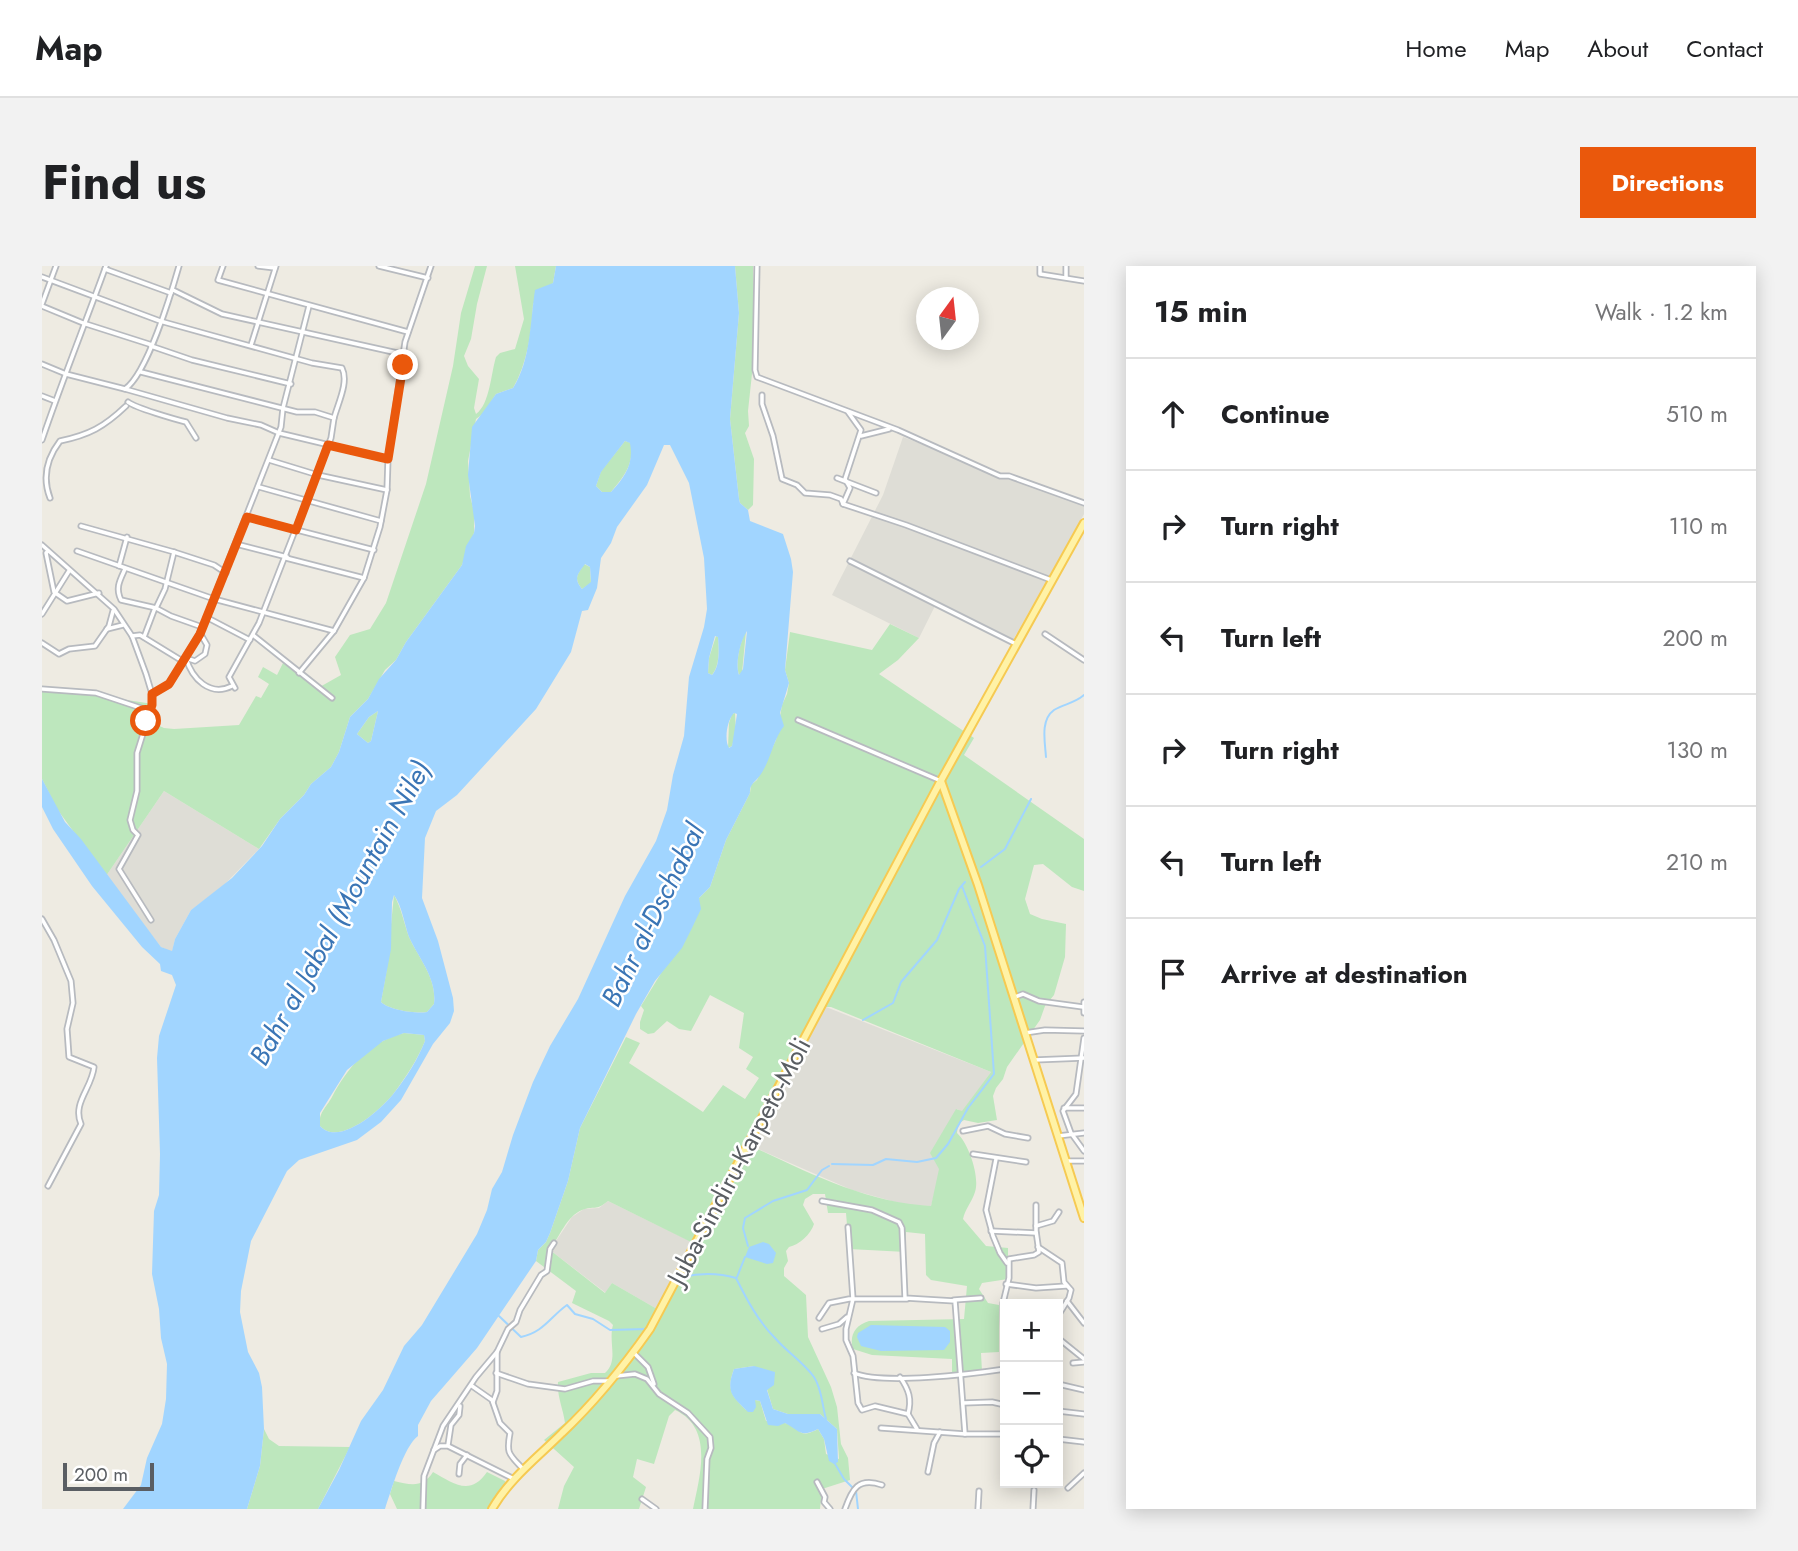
<!DOCTYPE html>
<meta charset="utf-8">
<style>
body{margin:0;font-family:Jost,sans-serif;background:#f2f2f2;color:#202124}
.controls{position:absolute;right:21px;bottom:21px;display:grid;overflow:hidden;border-radius:0px;box-shadow:0 4px 18px #0003}
.controls button{width:63px;height:63px;display:grid;place-items:center;padding:0;border:0;border-bottom:2px solid #e0e0e0;background:#fff;color:#202124;font:35px sans-serif}
.compass{position:absolute;left:874px;top:21px;width:63px;height:63px;border-radius:50%;background:#fff;box-shadow:0 4px 18px #0003;rotate:15deg}
.scale{position:absolute;left:21px;bottom:18px;width:91px;box-sizing:border-box;padding-left:7px;border:4px solid #5a5e63;border-top:0;font-size:19px;line-height:24px;white-space:nowrap;color:#5a5e63;-webkit-text-stroke:5px #fff;paint-order:stroke}
.stop{position:absolute;width:21px;height:21px;margin:-16px;border:5px solid #ea580c;border-radius:50%;background:#fff}
.stop.end{background:#ea580c;border-color:#fff;box-shadow:0 2px 7px #0008}
.list{margin:0;padding:0;list-style:none}
h2{display:flex;justify-content:space-between;align-items:center;height:91px;margin:0;padding:0 28px;font-size:30px}
h2 small{font-size:23px;font-weight:400;color:#757577}
.list li{display:grid;grid-template-columns:46px 1fr auto;gap:21px;align-items:center;box-sizing:border-box;height:112px;padding:0 28px;border-top:2px solid #e0e0e0}
.list b{display:block;font-size:26px;white-space:nowrap}
.list em{font-size:23px;font-style:normal;color:#757577}
.icon{flex:none;width:38px;height:38px;fill:none;stroke:currentColor;stroke-width:2;stroke-linecap:round;stroke-linejoin:round}
.map{position:relative;flex:none;width:1042px;height:1243px;overflow:hidden;border-radius:0px}
header{display:flex;align-items:center;gap:42px;box-sizing:border-box;height:98px;padding:0 35px;background:#fff;border-bottom:2px solid #e0e0e0}
header strong{font-size:33px}
nav{display:flex;gap:38px;margin-inline-start:auto;font-size:24px}
.intro{display:flex;align-items:center;justify-content:space-between;box-sizing:border-box;height:168px;padding:0 42px}
h1{margin:0;font-size:49px}
.button{padding:18px 32px;border-radius:0px;background:#ea580c;color:#fff;font-size:24px;font-weight:700}
main{display:flex;gap:42px;padding:0 42px}
aside{flex:1;background:#fff;border-radius:0px;box-shadow:0 4px 18px #0003}
.map>svg:first-child{display:block}
</style>
<header>
<strong>Map</strong>
<nav><a>Home</a><a>Map</a><a>About</a><a>Contact</a></nav>
</header>
<div class="intro"><h1>Find us</h1><a class="button">Directions</a></div>
<main>
<div class="map">
<svg width="1042" height="1243" viewBox="0 0 1042 1243">
<rect width="100%" height="100%" fill="#eeebe2"/>
<!-- industrial -->
<g fill="#deddd6">
<path d="M861 171 1042 239V248L971 374 894 338 877 372 790 329 841 229Z"/>
<path d="M122 525 217 583 180 621 149 644 133 673 130 686 119 681 64 610Z"/>
<path d="M784 741 949 806 920 846 915 843 889 940 864 939 810 924 707 879Z"/>
<path d="M566 935 650 976 615 1043 570 1017 564 1027 508 984 530 951 542 943 557 942Z"/>
</g>
<!-- green -->
<g fill="#bde7bd" fill-rule="evenodd">
<path d="M433 0H445L435 38 429 73 422 90 426 100 437 113 432 142 434 148C448 138 449 107 454 91L458 87 473 83 482 53 473 0H514L511 17 491 38C490 66 485 98 471 122L454 128 442 147 434 153 426 195 428 230 432 245V267L420 299 364 376 354 394 343 404 326 433 308 451 297 486 289 501 269 518 262 529 238 553 217 583 122 525 64 610 15 543 0 513V421L111 438 109 456 122 462 132 463 197 459 214 430 219 432 227 418 216 411 221 401 235 409 241 397 276 422 299 409 293 391 308 369 328 363 344 337 384 218 411 100 419 47Z"/>
<path d="M693 0H711L712 89 706 145 707 160 703 167 712 193 711 239 706 244 698 237 697 233 688 153 697 47Z"/>
<path d="M583 175 589 177C592 199 582 210 569 226H560L554 220 559 205Z"/>
<path d="M542 298 548 301 549 317 540 323C531 311 536 309 542 298Z"/>
<path d="M848 358 877 372 856 394 837 408 932 472 922 489 1042 573V625L1030 621 1001 598 992 599 983 633 988 648 1000 653 1024 658 1023 691 1012 729 1003 740 998 754 965 801 961 813 954 822 951 830 955 854 936 857 922 854 916 858 915 867C927 878 938 911 933 926 930 936 923 943 921 953L944 980 966 982V1013L940 1017 937 1023 946 1037 957 1039V1086L939 1087 940 1106 910 1107V1093L830 1089 811 1083C807 1070 813 1059 827 1055L922 1053 925 1020 889 1014 884 1009 883 968 864 966V986L807 983 804 947H786L783 928H771L763 933 761 939 772 958C769 968 757 979 747 981L744 985 746 995 742 1002V1010L764 1029 766 1071 789 1121 795 1141 799 1178 806 1192 808 1214 780 1223 778 1243H651C658 1209 672 1162 633 1144L627 1150 612 1198 595 1193 591 1211 604 1221 597 1243H516L522 1220 532 1201 502 1174 523 1157C521 1142 515 1131 516 1116L549 1107H563C577 1095 566 1076 571 1059L567 1055 530 1037 534 1025 494 995 496 984 504 976 508 967 526 915 538 862 584 771 598 777 587 797 661 846 681 819 703 833 717 812 704 803 711 791 697 782 702 747 668 729 649 765 637 763 625 755 612 767 606 768 598 763V756L602 744 599 740 621 704 657 632 668 621 684 574 708 527 709 519 715 514 734 474 740 439 745 428 747 417 743 404 748 366 830 384ZM784 741H789L949 806 920 845 914 843 888 887 897 903 889 940C824 937 765 906 707 879ZM566 935 649 976 615 1043 570 1017 563 1027 508 984C517 971 525 950 540 944 552 939 553 946 566 935ZM712 1100 725 1123 731 1143 746 1148H778L795 1163 797 1193 784 1188 782 1173 776 1163C756 1174 759 1162 743 1157 738 1155 730 1156 724 1155L718 1135 713 1134 704 1144C690 1130 684 1124 692 1103Z"/>
<path d="M704 365 700 407 697 409C693 397 698 376 704 365Z"/>
<path d="M674 370 676 371C677 384 678 399 670 409L666 407 667 392Z"/>
<path d="M336 445 329 475 326 477 315 468 327 451Z"/>
<path d="M693 447 694 466 690 480 686 482 687 457 690 448Z"/>
<path d="M352 629C359 641 362 657 367 671 377 693 395 712 392 738L385 746C374 748 347 744 339 736L344 708Z"/>
<path d="M362 767 382 769 383 775C376 793 363 812 352 827 339 844 297 881 278 860 276 847 284 842 290 831 305 802 328 775 362 767Z"/>
<path d="M222 1163 227 1173 237 1180 308 1181 276 1243H205L218 1200Z"/>
<path d="M391 1206C411 1217 428 1231 445 1206L463 1215 467 1224 455 1243H355L348 1228 352 1215C369 1219 381 1222 391 1206Z"/>
</g>
<!-- water -->
<g fill="#a1d5ff" fill-rule="evenodd">
<path d="M514 0H693L697 47 688 153 697 233 698 237 706 244 708 255 741 268 749 293 751 306 743 404 747 417 738 447 742 460C731 474 729 493 719 508 714 516 707 518 708 527L684 574 668 621 657 632 659 643 650 662 640 682 613 715 594 748 538 862 526 915 508 967 504 976 496 984 494 995 435 1082 389 1135 376 1159V1170C362 1180 349 1225 343 1243H276L297 1204 319 1155 341 1124 362 1080 380 1059 435 968 445 944 450 923 460 906 471 869 491 816 508 780 536 733 583 630 614 575 625 544 631 509 642 470 647 411 662 361 665 343 662 292 647 217 628 179H622L605 219 575 261 569 277 559 292 555 322 546 344 540 345 529 386 494 443 415 529 394 545 383 572 380 632 396 675 411 732 412 745 408 757 391 778 359 834 339 856 315 874 257 894 245 905 209 975 199 1025 198 1046 206 1086 217 1107 220 1121 222 1163 218 1200 205 1243H81L99 1219 105 1192 120 1158 124 1133 125 1098 119 1072 117 1043 110 1008 112 945 117 929 118 888 115 792 117 770 134 719 130 709 119 705 118 698 100 681 50 620 11 563 0 541V513L23 556 39 573 119 681 130 685 133 673 149 644 190 612 220 580 238 553 262 529 269 518 289 501 297 486 308 451 326 433 337 413 354 394 364 376 420 299 424 280 432 267 433 260 426 209 430 161 454 128 471 122C489 94 488 56 493 24L511 17ZM583 175 588 177C592 198 583 211 569 226H560L554 220 559 206ZM543 298 548 301 549 316 540 323C531 312 536 308 543 298ZM705 365 701 403 697 409C693 398 698 375 705 365ZM673 370 676 371C677 384 678 400 670 409L666 407 667 392ZM336 445 329 475 326 477 315 468 327 451ZM692 447 695 448 690 480 687 482C682 474 685 454 692 447ZM352 629C360 640 362 657 367 671 377 693 395 712 392 738L385 746C374 748 347 744 339 736L349 683 350 636ZM362 767 382 769 383 775C376 793 364 812 352 827 339 844 297 881 278 860V847L305 804 341 775Z"/>
<path d="M721 976 727 978 734 987 731 997 725 998 703 991 707 981Z"/>
<path d="M829 1059 903 1061 908 1065V1076L902 1084 839 1085 819 1080 815 1071 816 1067Z"/>
<path d="M712 1100 733 1106 732 1119 725 1124 731 1143 746 1148H778L795 1163 796 1196 792 1198 787 1195 782 1173 776 1163C758 1172 758 1165 743 1157L736 1160 726 1159 718 1135 713 1134 714 1141 711 1146H706C691 1131 683 1127 692 1103Z"/>
</g>
<g fill="none" stroke-linecap="round" stroke-linejoin="round">
<!-- stream -->
<g stroke="#a1d5ff" stroke-width="2">
<path d="M1004 491C1003 476 998 454 1012 444 1022 438 1033 437 1042 429"/>
<path d="M939 601 963 583 989 533"/>
<path d="M821 754 851 737 859 716 895 674 917 623 923 616"/>
<path d="M790 898 831 899 844 893 875 896 894 892 906 878 926 842 952 808 943 680 920 620"/>
<path d="M706 980 701 962 703 952 731 935 765 924 780 904 787 900"/>
<path d="M695 1011 703 991"/>
<path d="M636 1016 640 1011C658 1007 677 1007 694 1012 705 1034 716 1055 733 1072 745 1086 761 1096 772 1111 780 1123 780 1139 784 1153"/>
<path d="M457 1050 479 1071C502 1066 508 1051 525 1039L533 1048 551 1053 568 1064 604 1063"/>
<path d="M792 1196 802 1213 814 1225 816 1243"/>
</g>
<defs>
<g id="minor">
<path d="M181 0 176 14 366 66"/>
<path d="M216 0 233 2"/>
<path d="M337 0 386 12"/>
<path d="M715 0 713 104 715 111 856 164 958 210H967L1042 237"/>
<path d="M998 0V8L1042 15"/>
<path d="M63 3 129 27"/>
<path d="M0 11 118 55 270 97 300 102C307 116 296 137 292 152"/>
<path d="M1024 11V0"/>
<path d="M131 24 180 48 360 88"/>
<path d="M0 38 14 0"/>
<path d="M0 40 41 57 110 79"/>
<path d="M209 79 234 0"/>
<path d="M109 80 150 94 249 118"/>
<path d="M0 98 24 108 83 123C105 108 129 28 137 0"/>
<path d="M99 106 255 146H273L292 152 289 172 217 357 187 411 193 422"/>
<path d="M83 123 185 152 219 159 237 167 346 193 345 224 338 261 322 312 292 365 257 407"/>
<path d="M720 129V138L731 170 740 213 755 219 763 227 788 229 799 233 801 238 864 259 1009 314"/>
<path d="M0 130 13 135"/>
<path d="M86 136C94 142 132 153 144 156L154 172"/>
<path d="M819 170 847 163"/>
<path d="M0 174C20 115 43 58 64 0"/>
<path d="M346 193 363 76 389 0"/>
<path d="M227 194 276 209 345 224"/>
<path d="M795 212 834 227"/>
<path d="M217 221 339 255"/>
<path d="M8 232C0 211 5 192 18 175 47 169 62 161 84 140"/>
<path d="M801 238 808 222 803 213 819 164 806 146"/>
<path d="M205 251 332 284"/>
<path d="M39 260 132 286 172 299 184 307"/>
<path d="M194 278 245 291"/>
<path d="M0 279 72 343 90 370 104 408 110 428V439L95 487V525L88 554 91 564 96 569 77 603 109 654"/>
<path d="M6 285 4 287 12 326 25 335 57 327"/>
<path d="M35 285 172 333 292 365"/>
<path d="M244 292 322 312"/>
<path d="M808 295 974 378"/>
<path d="M77 300 85 271"/>
<path d="M83 303C78 314 73 322 79 334L114 342 123 323 132 286"/>
<path d="M114 342 129 350 160 361"/>
<path d="M0 348 27 305"/>
<path d="M164 351 208 374"/>
<path d="M65 363 81 359"/>
<path d="M1003 368 1042 394"/>
<path d="M211 369 290 432"/>
<path d="M90 370 98 369 142 396"/>
<path d="M102 371 113 342"/>
<path d="M0 377 17 388 27 383 53 380 67 360 71 345"/>
<path d="M144 392C150 413 168 431 190 420"/>
<path d="M144 392 153 395 163 388 165 379 158 367"/>
<path d="M0 423 54 427 108 445"/>
<path d="M110 428 127 419 159 365 239 161 241 142 267 40"/>
<path d="M756 454 899 515"/>
<path d="M0 653 12 674 29 715 31 737 25 763 27 791 52 801C50 822 30 837 39 858L6 920"/>
<path d="M973 731 981 728 997 735 1041 741"/>
<path d="M1042 736V747"/>
<path d="M983 767 1003 764 1042 765"/>
<path d="M1042 772 1034 828 1021 845 1029 867 1042 885"/>
<path d="M992 794 1042 792"/>
<path d="M1022 842H1042"/>
<path d="M921 865 946 860 963 868 986 872"/>
<path d="M1016 870 1042 867"/>
<path d="M931 888 984 896"/>
<path d="M954 893 944 944 951 970 958 987 965 997"/>
<path d="M1024 895H1042"/>
<path d="M780 935 830 944 857 956 860 962 863 1032 913 1035 923 1168"/>
<path d="M994 960 1011 955 1017 946"/>
<path d="M806 961 811 1033 804 1063V1074L811 1090 816 1137 820 1144 833 1140 866 1148"/>
<path d="M949 965 994 967"/>
<path d="M996 981 1020 997 1022 1016 1029 1024 1027 1032 1016 1050"/>
<path d="M964 1018 994 1022 1024 1020"/>
<path d="M912 1034 939 1032"/>
<path d="M1025 1035 1042 1057"/>
<path d="M777 1052 787 1037 807 1033H865"/>
<path d="M780 1063 797 1058 805 1051"/>
<path d="M1016 1072 1042 1093"/>
<path d="M592 1087 606 1101 612 1118"/>
<path d="M962 1090 961 1037 967 1012V993L992 989 997 986 994 965V939"/>
<path d="M1031 1097 1042 1096"/>
<path d="M454 1107 486 1118 523 1123 551 1115H568"/>
<path d="M812 1107C841 1119 930 1108 963 1103"/>
<path d="M574 1110 593 1108 605 1113 617 1128 646 1147 668 1171 669 1182 665 1193 663 1243"/>
<path d="M858 1111C867 1124 870 1133 866 1148L875 1163"/>
<path d="M1016 1118 1042 1124"/>
<path d="M430 1120 450 1134 458 1157 468 1167C464 1188 467 1188 481 1203"/>
<path d="M451 1136 455 1125V1086"/>
<path d="M921 1137 950 1136 963 1139"/>
<path d="M1016 1145 1042 1148"/>
<path d="M839 1162 923 1168H963"/>
<path d="M1016 1173 1042 1176"/>
<path d="M406 1179 409 1159 417 1149 418 1140"/>
<path d="M392 1184 398 1180H406L472 1213"/>
<path d="M886 1206 892 1177 898 1166"/>
<path d="M417 1208 418 1198 425 1189"/>
<path d="M775 1216 783 1231 782 1236 788 1243"/>
<path d="M1026 1222 1042 1207"/>
<path d="M600 1233 614 1243"/>
<path d="M381 1243 382 1210 401 1160 434 1111 455 1086 466 1063 474 1056 478 1044 499 1009 505 1005 508 983 512 977"/>
<path d="M803 1243C810 1223 816 1211 840 1219"/>
<path d="M936 1243 937 1225"/>
<path d="M991 1243 992 1224"/>
</g>
<g id="major">
<path d="M899 515 936 619 1042 952"/>
<path d="M450 1243C468 1212 495 1192 520 1167 553 1136 582 1100 608 1063L897 518 1042 257"/>
</g>
</defs>
<!-- minor casing -->
<use href="#minor" stroke="#b7babf" stroke-width="7"/>
<!-- major casing -->
<use href="#major" stroke="#f6ca52" stroke-width="10"/>
<!-- minor -->
<use href="#minor" stroke="#fff" stroke-width="3.5"/>
<!-- major -->
<use href="#major" stroke="#fff2a6" stroke-width="6"/>
</g>
<g fill="none" stroke-linecap="round" stroke-linejoin="round">
<!-- route -->
<path stroke="#ea580c" stroke-width="9" d="M104 455 110 439V428L127 418 158 368 205 251 254 264 286 179 346 193 361 99"/>
</g>
<g text-anchor="middle" dominant-baseline="central" stroke-width="5" stroke-linejoin="round" paint-order="stroke">
<!-- street labels -->
<g font-size="26" fill="#5a5e63" stroke="#fff">
<text transform="translate(697 895) rotate(-62)">Juba-Sindiru-Karpeto-Moli</text>
</g>
<!-- water labels -->
<g font-size="28" font-style="italic" fill="#3a75b5" stroke="#fff">
<text transform="translate(298 647) rotate(-61)">Bahr al Jabal (Mountain Nile)</text>
<text transform="translate(611 649) rotate(-64)">Bahr al-Dschabal</text>
</g>
</g>
</svg>
<div class="controls">
<button>+</button>
<button>−</button>
<button><svg class="icon" aria-label="locate" viewBox="0 0 24 24"><circle cx="12" cy="12" r="6"/><path d="M12 2v4M12 18v4M2 12h4M18 12h4"/></svg></button>
</div>
<svg class="compass" viewBox="-18 -18 36 36"><path d="M0-13l5 13h-10z" fill="#e53935"/><path d="M0 13l5-13h-10z" fill="#757577"/></svg>
<div class="scale">200 m</div>
<div class="stop" style="left:104px;top:455px"></div>
<div class="stop end" style="left:361px;top:99px"></div>
</div>
<aside>
<h2>15 min<small>Walk · 1.2 km</small></h2>
<ul class="list">
<li><svg class="icon" aria-label="ahead" viewBox="0 0 24 24"><path d="M12 20V5M6 11l6-6 6 6"/></svg><div><b>Continue</b></div><em>510 m</em></li>
<li><svg class="icon" aria-label="right" viewBox="0 0 24 24"><path d="M7 20v-9h11M14 6l5 5-5 5"/></svg><div><b>Turn right</b></div><em>110 m</em></li>
<li><svg class="icon" aria-label="left" viewBox="0 0 24 24"><path d="M17 20v-9H6M10 6l-5 5 5 5"/></svg><div><b>Turn left</b></div><em>200 m</em></li>
<li><svg class="icon" aria-label="right" viewBox="0 0 24 24"><path d="M7 20v-9h11M14 6l5 5-5 5"/></svg><div><b>Turn right</b></div><em>130 m</em></li>
<li><svg class="icon" aria-label="left" viewBox="0 0 24 24"><path d="M17 20v-9H6M10 6l-5 5 5 5"/></svg><div><b>Turn left</b></div><em>210 m</em></li>
<li><svg class="icon" aria-label="arrive" viewBox="0 0 24 24"><path d="M6 21V4h12l-3 4 3 4H6"/></svg><div><b>Arrive at destination</b></div></li>
</ul>
</aside>
</main>
